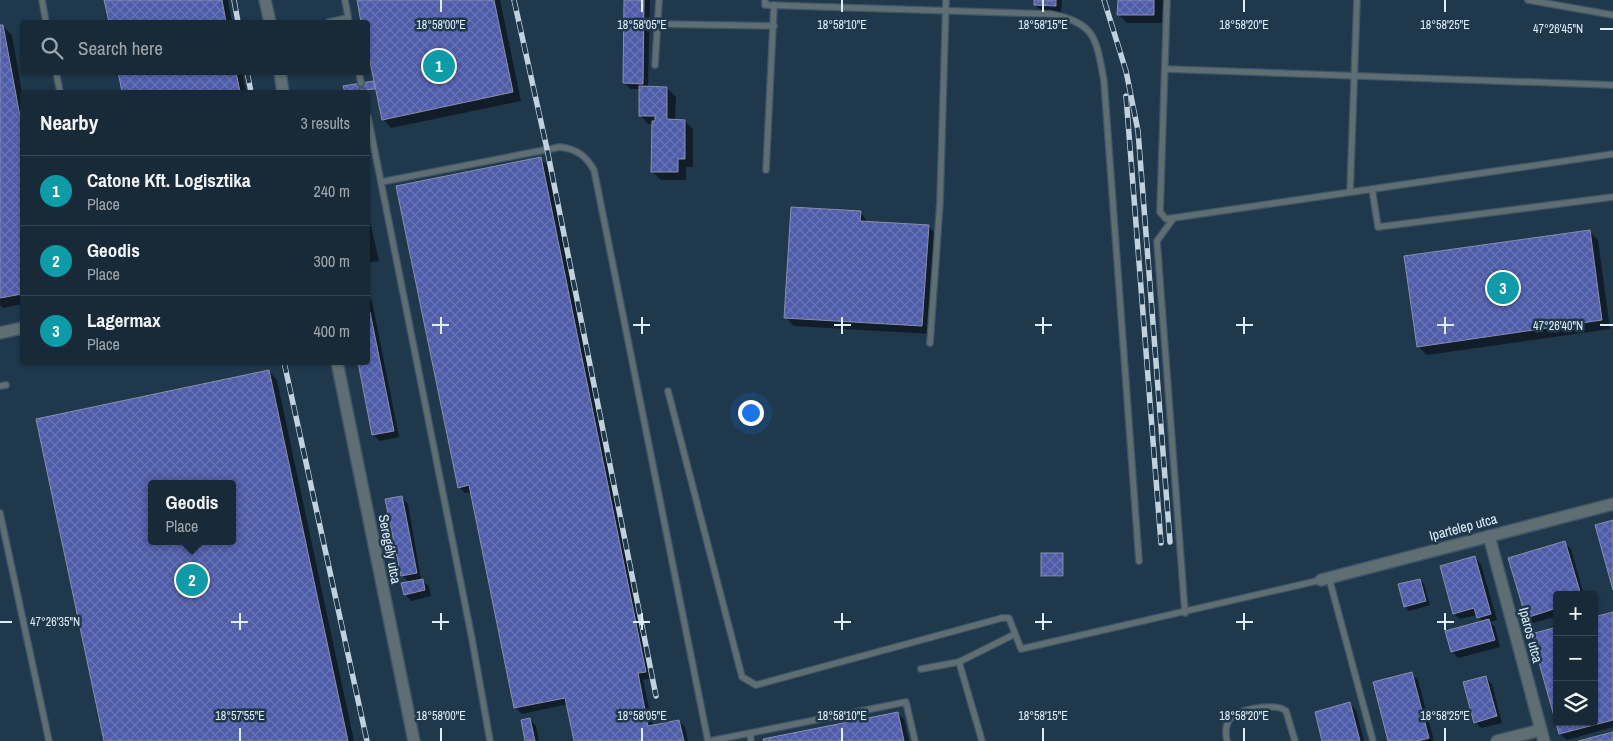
<!DOCTYPE html>
<meta charset="utf-8">
<style>
body{margin:0;font-family:"Archivo Narrow",sans-serif;background:#213240;color:#f1f3f6}
.controls{position:absolute;right:15px;bottom:15px;display:grid;overflow:hidden;border-radius:5px;box-shadow:0 1px 4px #0004}
.controls button{width:45px;height:45px;display:grid;place-items:center;padding:0;border:0;border-bottom:1px solid #364653;background:#182a38;color:#f1f3f6;font:25px sans-serif}
.you{position:absolute;left:750px;top:412px;width:18px;height:18px;margin:-12px;border:4px solid #fff;border-radius:50%;background:#1a73e8;box-shadow:0 0 0 8px #1a73e833}
.badge{display:grid;place-items:center;width:32px;height:32px;border-radius:50%;background:#d6ab8b;color:#fff;font-size:16px;font-weight:700}
.pin{position:absolute;translate:-50% -50%;border:2px solid #fff;box-shadow:0 1px 5px #0006}
.popup{position:absolute;left:148px;top:480px;width:88px;height:65px;box-sizing:border-box;display:grid;place-content:center;border-radius:5px;background:#182a38;filter:drop-shadow(0 1px 4px #0005);font-size:16px;white-space:nowrap;color:#9fa7ae}
.popup b{font-size:19px;color:#f1f3f6}
.popup::after{content:'';position:absolute;left:50%;top:100%;margin-left:-10px;border:10px solid transparent;border-top-color:#182a38}
.list{margin:0;padding:0;list-style:none}
h2{display:flex;justify-content:space-between;align-items:center;height:65px;margin:0;padding:0 20px;font-size:21px}
h2 small{font-size:16px;font-weight:400;color:#9fa7ae}
.list li{display:grid;grid-template-columns:32px 1fr auto;gap:15px;align-items:center;box-sizing:border-box;height:70px;padding:0 20px;border-top:1px solid #364653}
.list b{display:block;font-size:19px;white-space:nowrap}
.list p{margin:0;font-size:16px;white-space:nowrap;color:#9fa7ae}
.list em{font-size:16px;font-style:normal;color:#9fa7ae}
.icon{flex:none;width:28px;height:28px;fill:none;stroke:currentColor;stroke-width:2;stroke-linecap:round;stroke-linejoin:round}
.map{position:relative;flex:none;width:1613px;height:741px;overflow:hidden}
.search{position:absolute;background:#182a38;box-shadow:0 1px 4px #0004;left:20px;top:20px;width:350px;height:55px;display:flex;align-items:center;gap:12px;box-sizing:border-box;padding:0 18px;border-radius:5px;color:#9fa7ae;font-size:19px}
.panel{position:absolute;background:#182a38;box-shadow:0 1px 4px #0004;left:20px;top:90px;width:350px;height:275px;border-radius:5px}
.map>svg:first-child{display:block}
</style>
<div class="map">
<svg width="1613" height="741" viewBox="0 0 1613 741">
<defs>
<pattern id="building-cross-hatch" width="8" height="8" patternUnits="userSpaceOnUse" patternTransform="scale(1.25)"><rect width="8" height="8" fill="#4f5ca8"/><path d="M0 0l8 8M0 8l8-8" fill="none" stroke="#6874b5"/></pattern>
</defs>
<rect width="100%" height="100%" fill="#20384b"/>
<!-- shadow -->
<g fill="#0007" fill-rule="evenodd">
<path d="M106 0H228L232 22H110Z"/>
<path d="M358 0H500L521 101 391 128 383 119 377 90 346 92 345 87 375 82 368 46V22H363Z"/>
<path d="M626 0H650L648 88H667L676 97 675 121H685L693 129V167H686V180H661L653 172V124H648L640 115V89H631L624 83Z"/>
<path d="M1035 0H1062L1061 12 1042 11 1035 5Z"/>
<path d="M1119 0H1163L1162 23H1127L1119 15Z"/>
<path d="M3 26 12 35 22 93V304L3 308 0 305V27Z"/>
<path d="M120 72H242L246 92H123Z"/>
<path d="M540 158 547 165 652 678 643 680 653 726 679 721 685 727 688 741H575L568 704 522 714 515 707 471 492 465 493 459 487Z"/>
<path d="M860 212 869 223 928 226 937 235 931 334 794 326 785 317Z"/>
<path d="M368 213 379 261 368 263Z"/>
<path d="M1589 231 1598 240 1610 329 1427 355 1418 346Z"/>
<path d="M368 297 372 301 399 437 380 441 373 435 368 362Z"/>
<path d="M269 371 277 380 354 741H106L38 420ZM152 484H232V541H152Z"/>
<path d="M402 497 408 504 421 579 429 586 431 596 411 601 405 594 409 583 402 575Z"/>
<path d="M1564 542 1571 549 1584 595H1557V616L1533 623 1527 617Z"/>
<path d="M1063 554 1064 577H1044L1042 575Z"/>
<path d="M1475 558 1481 564 1497 620 1490 622 1495 627 1500 647 1458 658 1452 651 1483 622 1477 615 1460 619 1454 613Z"/>
<path d="M1420 580 1424 584 1430 605 1409 611 1405 606Z"/>
<path d="M1613 613V727L1567 740 1560 734 1557 722H1594Z"/>
<path d="M1411 674 1418 680 1434 741H1390Z"/>
<path d="M1486 678 1492 684 1502 723 1481 728 1475 722Z"/>
<path d="M1350 703 1356 710 1364 741H1324Z"/>
<path d="M898 713 904 719 909 741H765Z"/>
<path d="M530 719 536 726 539 741H527Z"/>
</g>
<!-- building -->
<g fill="url(#building-cross-hatch)" stroke="#888fad" fill-rule="evenodd">
<path d="M104 0H222L226 22H109Z"/>
<path d="M357 0H494L513 92 382 120 368 52V22H361Z"/>
<path d="M624 0H644L643 84 623 83Z"/>
<path d="M1034 0H1056V6L1034 5Z"/>
<path d="M1118 0H1154V15H1117Z"/>
<path d="M0 25H3L22 127V294L0 298Z"/>
<path d="M118 72H236L240 92H122Z"/>
<path d="M374 81 375 89 345 92 343 86Z"/>
<path d="M639 86 667 87V119L685 120V159H678V172H651L652 121H655V116H639Z"/>
<path d="M541 157 646 672 638 673 648 726 679 720 684 741H574L565 698 514 708 469 485 458 488 396 186Z"/>
<path d="M791 207 861 211 860 221 929 225 922 326 784 318Z"/>
<path d="M1590 230 1602 320 1417 347 1404 256Z"/>
<path d="M368 312H370L394 431 372 435 358 362H368Z"/>
<path d="M269 370 348 741H104L36 419ZM152 484H232V541H152Z"/>
<path d="M402 496 417 573 401 576 385 499Z"/>
<path d="M1613 520V590L1595 525Z"/>
<path d="M1565 541 1581 595H1557V608L1526 618 1508 558Z"/>
<rect x="1041" y="553" width="22" height="23"/>
<path d="M1475 556 1491 614 1477 618 1474 608 1453 614 1440 566Z"/>
<path d="M423 579 425 590 404 595 401 583Z"/>
<path d="M1420 579 1426 601 1404 607 1398 584Z"/>
<path d="M1613 612V720L1559 734 1531 634 1557 627V722H1594V617Z"/>
<path d="M1489 619 1495 640 1451 652 1445 631Z"/>
<path d="M1412 672 1429 738 1418 741H1388L1373 682Z"/>
<path d="M1486 676 1497 716 1474 723 1463 682Z"/>
<path d="M1350 702 1360 741H1322L1315 712Z"/>
<path d="M898 712 904 741H764L763 739Z"/>
<path d="M530 718 535 741H525L521 720Z"/>
<path d="M1613 732V741H1578Z"/>
</g>
<g fill="none" stroke-linecap="round" stroke-linejoin="round">
<defs>
<g id="lane">
<path d="M42 0 46 22"/>
<path d="M345 0 349 22"/>
<path d="M765 0V5L1050 14C1096 23 1096 38 1104 81L1139 561"/>
<path d="M1167 0 1160 212 1166 219 1613 154"/>
<path d="M1528 0 1613 15"/>
<path d="M329 22 348 18"/>
<path d="M658 24 774 26"/>
<path d="M655 65 659 0"/>
<path d="M1165 69 1613 85"/>
<path d="M56 72 60 92"/>
<path d="M359 72 361 83"/>
<path d="M362 91V92"/>
<path d="M368 117 472 639 490 741"/>
<path d="M766 170 774 5"/>
<path d="M381 182 560 147C577 149 586 156 594 170L708 741"/>
<path d="M1372 189 1378 227 1613 197"/>
<path d="M1350 192 1357 0"/>
<path d="M1173 219 1157 241 1185 613"/>
<path d="M930 343 940 202 946 0"/>
<path d="M0 386 6 385"/>
<path d="M668 391 742 677 756 685 1002 618H1009L1021 649 1321 580"/>
<path d="M0 513 49 741"/>
<path d="M1329 578 1373 741"/>
<path d="M959 662 982 741"/>
<path d="M921 669 959 662 1015 634"/>
<path d="M750 733 751 741"/>
<path d="M710 741 906 702 915 741"/>
<path d="M1227 741C1225 732 1225 722 1233 716 1244 708 1277 703 1286 711L1295 741"/>
</g>
<g id="street">
<path d="M265 0 270 22"/>
<path d="M280 72 283 92"/>
<path d="M0 333 22 328"/>
<path d="M337 362 414 741"/>
<path d="M1489 536 1544 741"/>
<path d="M1321 580 1613 504"/>
<path d="M1497 741 1541 730"/>
</g>
</defs>
<!-- lane casing -->
<use href="#lane" stroke="#3f5567" stroke-width="8"/>
<!-- street casing -->
<use href="#street" stroke="#3f5567" stroke-width="14"/>
<!-- lane -->
<use href="#lane" stroke="#5e6e72" stroke-width="5.5"/>
<!-- street -->
<use href="#street" stroke="#5e6e72" stroke-width="11"/>
<defs>
<g id="rail">
<path d="M234 0 238 22"/>
<path d="M514 0 547 149 656 696"/>
<path d="M1104 0 1126 71 1138 131 1170 542"/>
<path d="M247 72 251 92"/>
<path d="M1126 96 1161 543"/>
<path d="M284 362 367 741"/>
</g>
</defs>
<!-- rail casing -->
<use href="#rail" stroke="#c1d1de" stroke-width="5.5"/>
<!-- rail -->
<use href="#rail" stroke="#20384b" stroke-width="4" stroke-dasharray="11" stroke-linecap="butt"/>
</g>
<!-- ticks -->
<path fill="none" stroke="#dfedf9" stroke-width="2" d="M441 0V12M642 0V12M842 0V12M1043 0V12M1244 0V12M1445 0V12M1600 29H1613M441 317V334M642 317V334M842 317V334M1043 317V334M1244 317V334M1445 317V334M432 325H449M633 325H650M834 325H851M1035 325H1052M1236 325H1253M1437 325H1454M1600 325H1613M240 613V630M441 613V630M642 613V630M842 613V630M1043 613V630M1244 613V630M1445 613V630M0 622H12M231 622H248M432 622H449M633 622H650M834 622H851M1035 622H1052M1236 622H1253M1437 622H1454M240 728V741M441 728V741M642 728V741M842 728V741M1043 728V741M1244 728V741M1445 728V741"/>
<g text-anchor="middle" dominant-baseline="central" stroke-width="5" stroke-linejoin="round" paint-order="stroke">
<!-- street labels -->
<g font-size="14" fill="#dfedf9" stroke="#20384b">
<text transform="translate(1463 527) rotate(-15)">Ipartelep utca</text>
<text transform="translate(390 549) rotate(79)">Seregély utca</text>
<text transform="translate(1531 635) rotate(75)">Iparos utca</text>
</g>
</g>
<g font-size="12" text-anchor="middle" fill="#dfedf9" stroke="#20384b" stroke-width="5" stroke-linejoin="round" paint-order="stroke">
<text x="441" y="29">18°58'00"E</text>
<text x="642" y="29">18°58'05"E</text>
<text x="842" y="29">18°58'10"E</text>
<text x="1043" y="29">18°58'15"E</text>
<text x="1244" y="29">18°58'20"E</text>
<text x="1445" y="29">18°58'25"E</text>
<text x="1558" y="33">47°26'45"N</text>
<text x="1558" y="330">47°26'40"N</text>
<text x="55" y="626">47°26'35"N</text>
<text x="240" y="720">18°57'55"E</text>
<text x="441" y="720">18°58'00"E</text>
<text x="642" y="720">18°58'05"E</text>
<text x="842" y="720">18°58'10"E</text>
<text x="1043" y="720">18°58'15"E</text>
<text x="1244" y="720">18°58'20"E</text>
<text x="1445" y="720">18°58'25"E</text>
</g>
</svg>
<div class="controls">
<button>+</button>
<button>−</button>
<button><svg class="icon" aria-label="layers" viewBox="0 0 24 24"><path d="M12 4l9 5-9 5-9-5zM3 14l9 5 9-5"/></svg></button>
</div>
<div class="you"></div>
<div class="pin badge" style="left:439px;top:66px;background:#0f9aa8">1</div>
<div class="pin badge" style="left:192px;top:580px;background:#0f9aa8">2</div>
<div class="popup"><b>Geodis</b>Place</div>
<div class="pin badge" style="left:1503px;top:288px;background:#0f9aa8">3</div>
<div class="search"><svg class="icon" aria-label="search" viewBox="0 0 24 24"><circle cx="10" cy="10" r="6"/><path d="M15 15l6 6"/></svg>Search here</div>
<section class="panel">
<h2>Nearby<small>3 results</small></h2>
<ul class="list">
<li><span class="badge" style="background:#0f9aa8">1</span><div><b>Catone Kft. Logisztika</b><p>Place</p></div><em>240 m</em></li>
<li><span class="badge" style="background:#0f9aa8">2</span><div><b>Geodis</b><p>Place</p></div><em>300 m</em></li>
<li><span class="badge" style="background:#0f9aa8">3</span><div><b>Lagermax</b><p>Place</p></div><em>400 m</em></li>
</ul>
</section>
</div>
